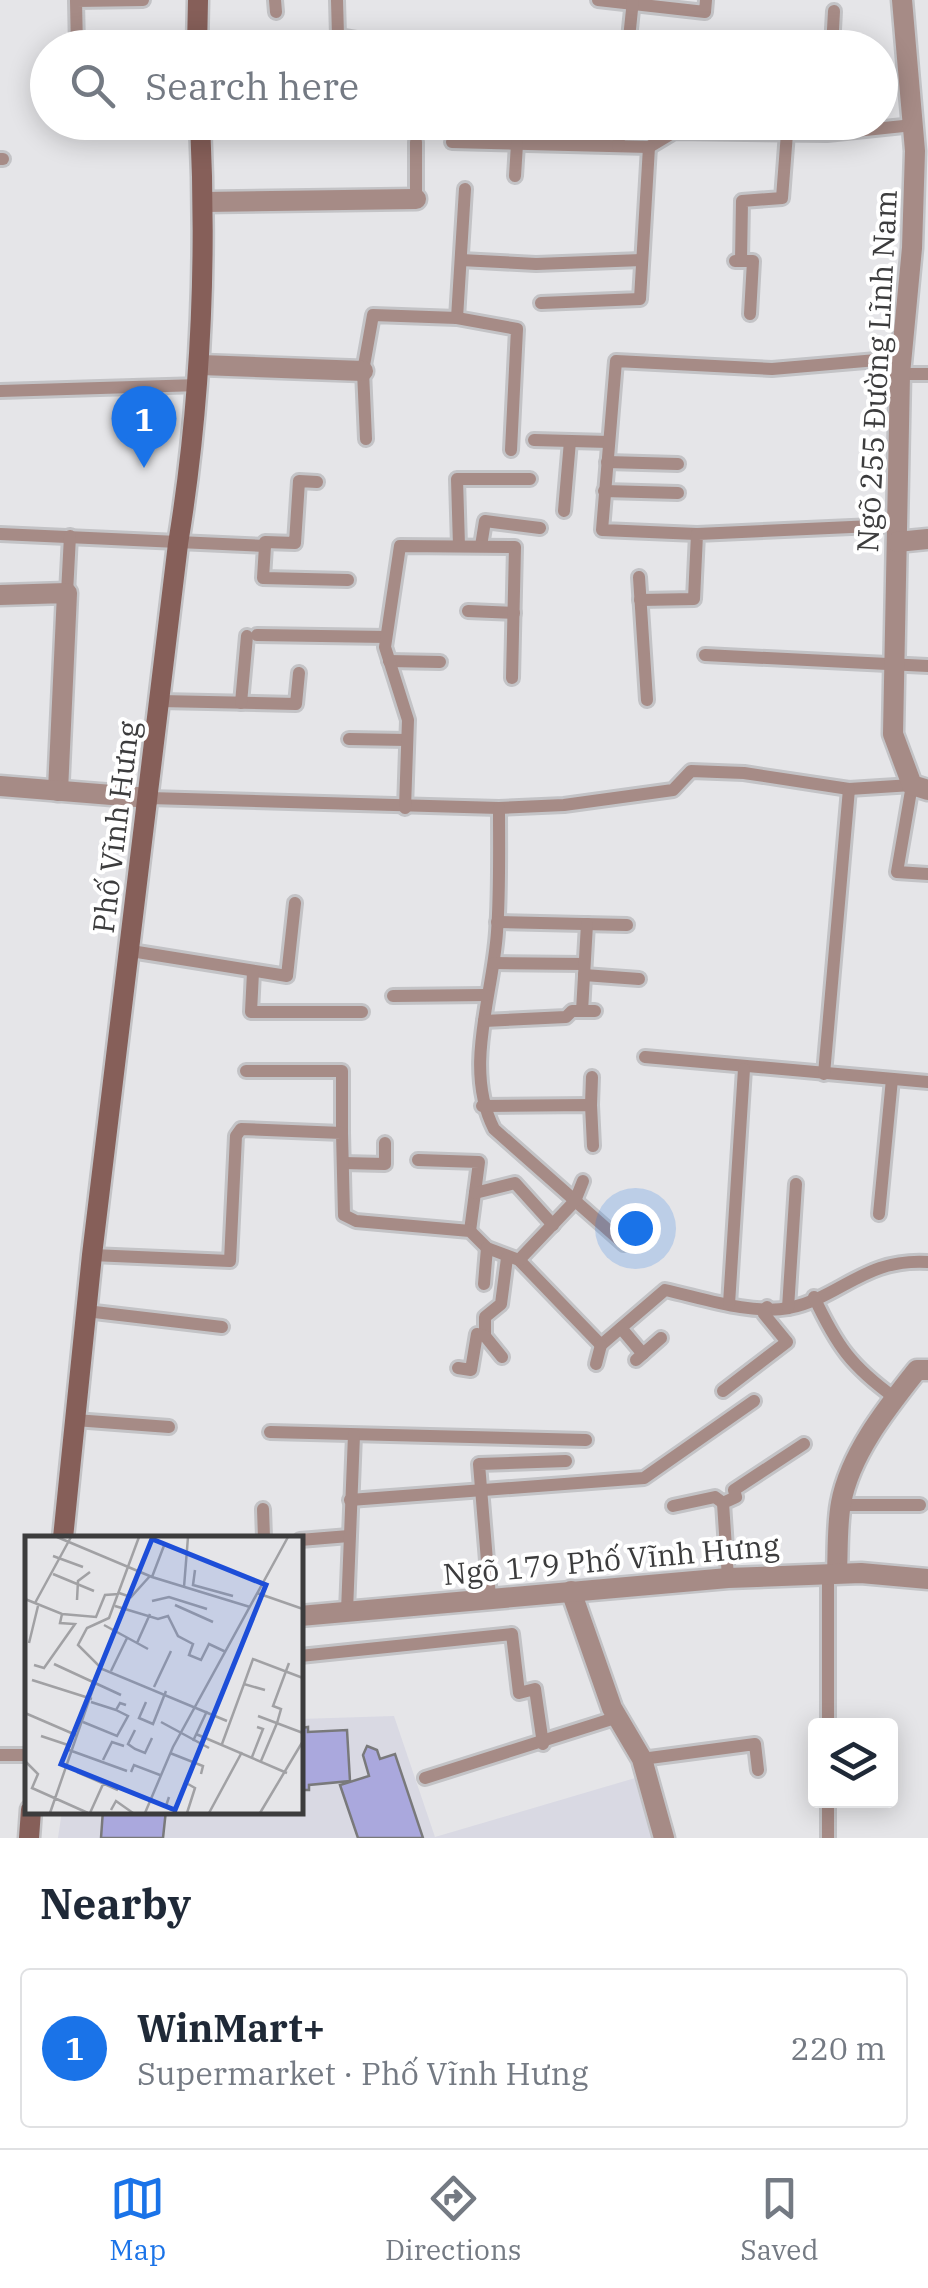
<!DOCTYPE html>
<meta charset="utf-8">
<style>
body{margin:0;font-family:"IBM Plex Serif",serif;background:#f2f2f3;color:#1f2937}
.controls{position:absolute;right:30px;bottom:30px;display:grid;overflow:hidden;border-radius:10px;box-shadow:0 5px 25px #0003}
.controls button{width:90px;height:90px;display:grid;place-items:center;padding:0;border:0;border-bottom:2px solid #e0e1e3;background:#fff;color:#1f2937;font:50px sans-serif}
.you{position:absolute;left:635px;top:1228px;width:35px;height:35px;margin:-25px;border:8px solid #fff;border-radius:50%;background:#1a73e8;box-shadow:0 0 0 15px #1a73e833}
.badge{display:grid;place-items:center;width:65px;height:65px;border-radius:50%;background:#1a73e8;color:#fff;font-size:32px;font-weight:700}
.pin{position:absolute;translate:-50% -82px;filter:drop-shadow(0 2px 5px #0008)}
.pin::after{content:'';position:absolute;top:52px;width:35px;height:30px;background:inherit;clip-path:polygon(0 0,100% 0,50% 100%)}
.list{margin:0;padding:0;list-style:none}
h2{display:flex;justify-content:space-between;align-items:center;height:130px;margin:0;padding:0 40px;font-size:42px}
h2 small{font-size:32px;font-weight:400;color:#747a83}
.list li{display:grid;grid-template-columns:65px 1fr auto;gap:30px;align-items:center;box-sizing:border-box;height:160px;margin:0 20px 20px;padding:0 20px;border:2px solid #e0e1e3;border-radius:10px}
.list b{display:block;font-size:38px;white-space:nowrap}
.list p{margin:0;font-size:32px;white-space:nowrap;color:#747a83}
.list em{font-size:32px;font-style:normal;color:#747a83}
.icon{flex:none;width:55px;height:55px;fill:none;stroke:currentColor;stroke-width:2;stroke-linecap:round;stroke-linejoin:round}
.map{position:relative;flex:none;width:928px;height:1838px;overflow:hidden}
.search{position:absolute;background:#fff;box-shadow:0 5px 25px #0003;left:30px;right:30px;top:30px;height:110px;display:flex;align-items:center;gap:25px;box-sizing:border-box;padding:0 35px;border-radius:55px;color:#747a83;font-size:38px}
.sheet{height:310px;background:#fff}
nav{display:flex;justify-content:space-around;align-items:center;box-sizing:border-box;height:140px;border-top:2px solid #e0e1e3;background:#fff;font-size:28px;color:#747a83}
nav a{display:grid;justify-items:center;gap:5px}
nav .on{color:#1a73e8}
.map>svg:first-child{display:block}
</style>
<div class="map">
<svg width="928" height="1838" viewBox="0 0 928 1838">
<rect width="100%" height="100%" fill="#e5e5e8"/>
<!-- built -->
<path fill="#d9d9e3" d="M394 1716 435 1837 642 1776 657 1838H58L62 1811 300 1810V1719Z"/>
<!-- building -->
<g fill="#aaa8dd" stroke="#79797b" stroke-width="2.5">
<path d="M308 1727V1732L347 1730 350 1781 309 1785V1790H300V1728Z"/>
<path d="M367 1746 377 1750 380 1759 395 1754 423 1838H358L340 1785 369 1776 363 1755Z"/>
<path d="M103 1810H166L163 1838H101Z"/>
</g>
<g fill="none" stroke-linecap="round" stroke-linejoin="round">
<defs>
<g id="lane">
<path d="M275 0 276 12"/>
<path d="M337 0 338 36 356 39"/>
<path d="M598 0 705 12 706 0"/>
<path d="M77 48 76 1 143 0"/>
<path d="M628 48 633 0"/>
<path d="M832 48 834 11"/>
<path d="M416 142V199"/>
<path d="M452 142 649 147 674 132 827 134 913 125"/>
<path d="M618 146 621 122"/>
<path d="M0 159H3"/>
<path d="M515 176 517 144"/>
<path d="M461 260 536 264 642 260"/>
<path d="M735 261H753L750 314"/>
<path d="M741 261 742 201 782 198 787 133"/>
<path d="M541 303 640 299 649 147"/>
<path d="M457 318 465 189"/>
<path d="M900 374H928"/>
<path d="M0 391 200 385"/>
<path d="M366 439 363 371 373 315 457 318 517 329 511 450"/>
<path d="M534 440 609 442"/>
<path d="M607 462 678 464"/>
<path d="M604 491 678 493"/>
<path d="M564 511 570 441"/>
<path d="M0 534 265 546 263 578 348 580"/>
<path d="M697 534 602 530 616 361 772 369 900 358"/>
<path d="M265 546V542L295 543 299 481 317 482"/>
<path d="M459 546 457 479H530"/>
<path d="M481 546 485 521 540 528"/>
<path d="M639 577 647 700"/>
<path d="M67 593 70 536"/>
<path d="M640 600 694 599 697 534 896 525"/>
<path d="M468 611 514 613"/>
<path d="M257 635 386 637"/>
<path d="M705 655 928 666"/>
<path d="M389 661 440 662"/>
<path d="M160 701 296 704 299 673"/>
<path d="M241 703 247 636"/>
<path d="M349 739 407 740"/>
<path d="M149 798 499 808 564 805 673 790 691 771 744 773 849 789 912 785 897 872 928 874"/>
<path d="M405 808 408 720 385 647 400 546 515 547 512 678"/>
<path d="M499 808C499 849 500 891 497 932 493 996 463 1068 494 1129L624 1244"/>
<path d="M497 922 627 925"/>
<path d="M131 951 287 976 295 903"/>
<path d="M494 963 584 964"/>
<path d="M253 972 251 1012H362"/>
<path d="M584 975 639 979"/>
<path d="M393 996 486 995"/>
<path d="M582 1011 587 924"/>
<path d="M484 1021 566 1017 572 1011H595"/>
<path d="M645 1057 928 1082"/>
<path d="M246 1071H342V1133"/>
<path d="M824 1074 849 789"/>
<path d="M591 1105 592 1077"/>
<path d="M482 1106 591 1105 593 1146"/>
<path d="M418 1160 479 1162 470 1231"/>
<path d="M343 1163 385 1164V1143"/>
<path d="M475 1193 515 1183 553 1225"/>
<path d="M879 1214 892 1079"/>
<path d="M92 1255 230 1261 236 1136 241 1129 342 1133 344 1215 356 1221 470 1231 487 1248 519 1260 601 1345 665 1290C702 1298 751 1315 789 1308 842 1297 864 1258 928 1262"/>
<path d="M519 1260 575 1201 583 1181"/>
<path d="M484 1284 487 1248"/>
<path d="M814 1297C837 1346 851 1366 895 1398"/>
<path d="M729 1304 744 1069"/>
<path d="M788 1308 796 1184"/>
<path d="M86 1311 222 1327"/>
<path d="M621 1328 643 1354"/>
<path d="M502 1357 485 1336V1317L501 1304 507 1258"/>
<path d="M636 1360 661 1338"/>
<path d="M596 1364 601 1345"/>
<path d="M458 1368 471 1370 477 1334 485 1336"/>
<path d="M723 1391 787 1342 764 1314 767 1307"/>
<path d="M75 1420 169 1427"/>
<path d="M270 1432 586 1440"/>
<path d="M350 1500 644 1478 754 1401"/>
<path d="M840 1505H920"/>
<path d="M673 1506 715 1497 723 1503"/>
<path d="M263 1509 264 1538"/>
<path d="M300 1540 349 1536"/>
<path d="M828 1573V1726"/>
<path d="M728 1578 723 1503 736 1497 734 1490 804 1444"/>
<path d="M490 1597 479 1464 566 1461"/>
<path d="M347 1611 354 1435"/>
<path d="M300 1656 512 1634 519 1693 535 1689 543 1744"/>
<path d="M0 1755H28"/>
<path d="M642 1759 755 1744 758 1770"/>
<path d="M425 1778 618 1717"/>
<path d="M828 1800V1838"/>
</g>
<g id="street">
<path d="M902 0 915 151 912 248 900 374 893 734 912 785 928 790"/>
<path d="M204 202 416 199"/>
<path d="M201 365 363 371"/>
<path d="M897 542 928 539"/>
<path d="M0 595 67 593 58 791"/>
<path d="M0 786 149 798"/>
<path d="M837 1573C838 1550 837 1525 841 1503 850 1454 887 1408 917 1370H928"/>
<path d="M571 1591 612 1708 642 1759 664 1838"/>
<path d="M300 1616 728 1578 861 1573 928 1579"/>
</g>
<g id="secondary">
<path d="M197 48 198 0"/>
<path d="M63 1538 92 1255 178 544C201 403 207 265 200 122"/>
<path d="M29 1838 31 1810"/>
</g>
</defs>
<!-- lane casing -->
<use href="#lane" stroke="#c3c3c6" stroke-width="18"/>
<!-- street casing -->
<use href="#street" stroke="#c3c3c6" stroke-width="25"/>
<!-- secondary casing -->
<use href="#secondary" stroke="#c3c3c6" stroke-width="25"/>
<!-- lane -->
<use href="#lane" stroke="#a68b86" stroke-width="12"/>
<!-- street -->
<use href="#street" stroke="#a68b86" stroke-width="20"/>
<!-- secondary -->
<use href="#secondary" stroke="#865f59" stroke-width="20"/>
</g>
<g text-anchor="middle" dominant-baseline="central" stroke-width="8" stroke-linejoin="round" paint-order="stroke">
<!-- street labels -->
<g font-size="30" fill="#3c3c3d" stroke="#fff">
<text transform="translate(876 371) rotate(-87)">Ngõ 255 Đường Lĩnh Nam</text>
<text transform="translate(115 827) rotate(-83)">Phố Vĩnh Hưng</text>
<text transform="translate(611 1559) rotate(-5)">Ngõ 179 Phố Vĩnh Hưng</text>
</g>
</g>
<!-- overview -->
<g transform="translate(25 1536)">
<rect width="278" height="278" fill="#e5e5e8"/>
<path fill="none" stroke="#a1a1a4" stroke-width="2.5" d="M32 1 127 41 225 71M114 1 84 82 62 92 53 109 77 133 202 185M28 20 58 31M170 34 168 49 208 60M28 38 69 55M127 41 140 7M159 51 163 1M94 57 106 61 125 40M232 57 278 73M0 63 37 78 71 81 80 59 94 58M52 64 53 45 65 36M127 65 144 61 182 73M10 67 46 1M150 69 188 86M90 70 133 83 143 80 153 100 168 108 164 119 176 124 184 108 201 116M79 89 123 113M4 107 13 70M112 107 125 78M29 128 96 159M9 129 19 132 50 88 35 87 37 78M86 135 102 102M7 144 67 163M219 148 228 123 278 142M129 151 146 115M66 166 91 174 95 167 101 169M121 166 114 182 128 188 141 155M0 177 51 199M233 180 278 197M58 186 92 200 103 180 91 174M136 186 184 212M110 194 103 208 110 213 120 217 127 202M171 198 262 237M16 200 46 210M168 205 182 175M197 208 219 148 240 154M44 214 102 235M145 217 178 230 176 238M227 221 238 193 232 191M78 224 87 206 99 210M0 225 13 238 7 252 63 277M236 225 252 187 256 173 248 170 264 127M52 236 93 254M106 236 109 229 135 239M99 254 141 270 144 261M86 274 91 265 108 277M25 277 79 121M65 277 79 246M120 277 148 211 263 1M162 277 170 252 163 248M184 277 217 216M235 277 278 205"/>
<path fill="#1d4ed8" fill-opacity="0.15" stroke="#1d4ed8" stroke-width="5" d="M127 3 241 49 150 274 36 228Z"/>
<rect width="278" height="278" fill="none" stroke="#3c3c3d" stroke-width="5"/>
</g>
</svg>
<div class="controls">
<button><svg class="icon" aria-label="layers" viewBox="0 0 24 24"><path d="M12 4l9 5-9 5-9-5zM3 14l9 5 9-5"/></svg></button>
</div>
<div class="you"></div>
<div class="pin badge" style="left:144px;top:468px">1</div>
<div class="search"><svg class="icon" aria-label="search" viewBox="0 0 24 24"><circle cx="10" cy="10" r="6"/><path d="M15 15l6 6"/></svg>Search here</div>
</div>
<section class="sheet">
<h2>Nearby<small></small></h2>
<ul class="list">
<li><span class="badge">1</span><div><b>WinMart+</b><p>Supermarket · Phố Vĩnh Hưng</p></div><em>220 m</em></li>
</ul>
</section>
<nav>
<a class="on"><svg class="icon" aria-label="map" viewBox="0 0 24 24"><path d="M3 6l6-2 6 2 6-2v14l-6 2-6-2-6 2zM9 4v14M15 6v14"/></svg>Map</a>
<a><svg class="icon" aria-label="directions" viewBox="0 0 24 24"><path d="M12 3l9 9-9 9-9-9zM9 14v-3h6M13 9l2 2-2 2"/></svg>Directions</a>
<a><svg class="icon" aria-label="saved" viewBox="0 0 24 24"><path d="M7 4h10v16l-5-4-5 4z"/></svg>Saved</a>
</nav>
